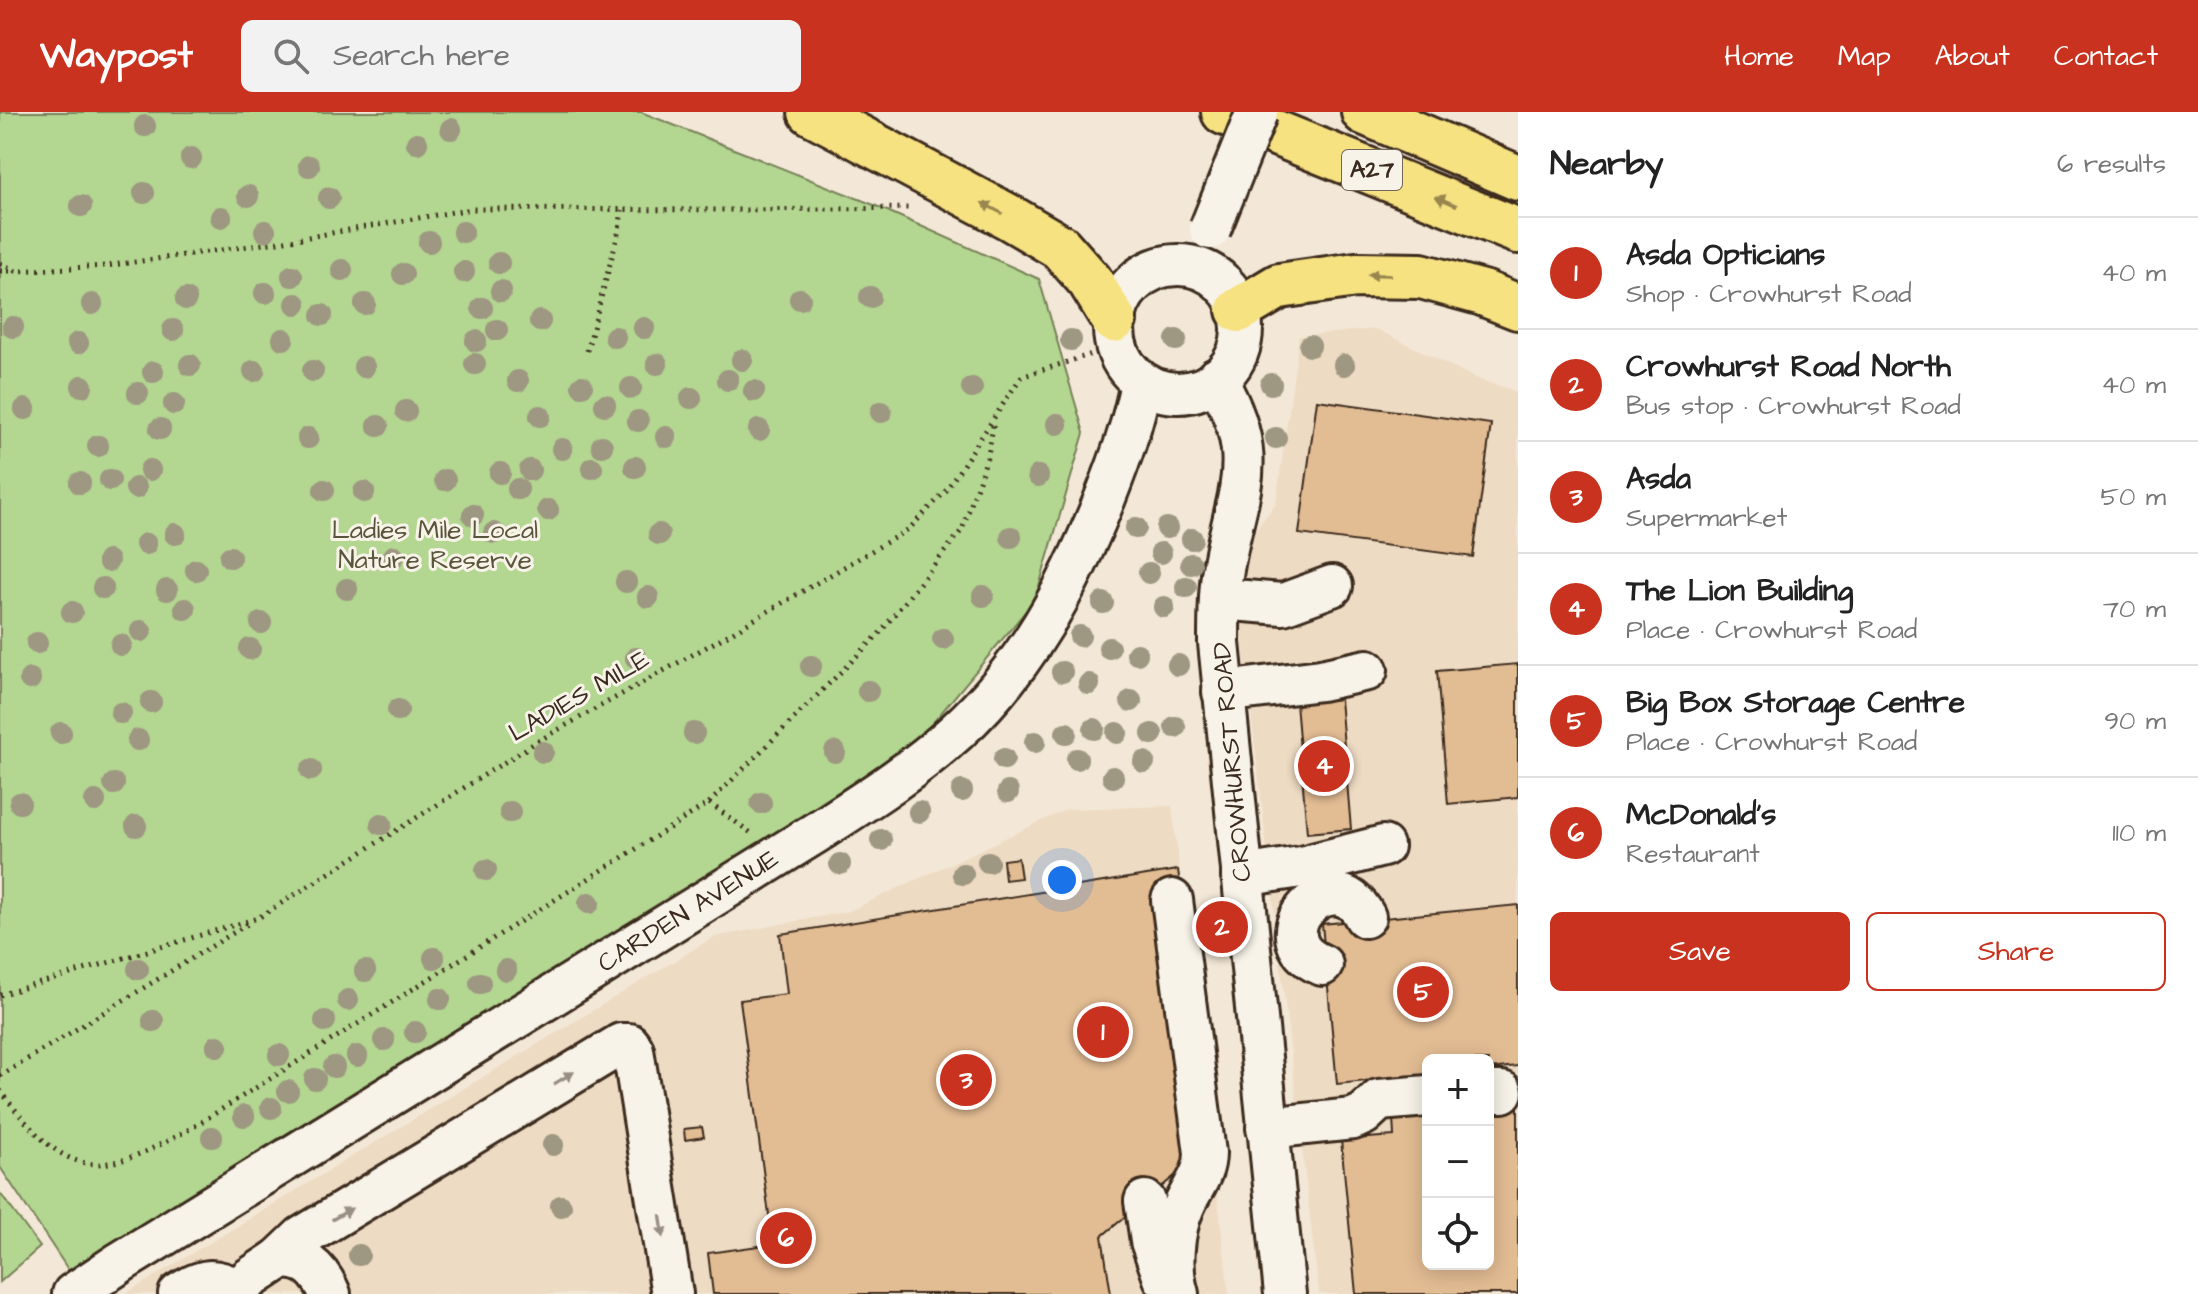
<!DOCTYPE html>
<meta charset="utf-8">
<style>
body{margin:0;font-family:"Architects Daughter",sans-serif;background:#f2f2f2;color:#222}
.controls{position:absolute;right:24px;bottom:24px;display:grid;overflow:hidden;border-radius:12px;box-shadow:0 4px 20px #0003}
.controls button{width:72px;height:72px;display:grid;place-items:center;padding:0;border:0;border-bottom:2px solid #e0e0e0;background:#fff;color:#222;font:40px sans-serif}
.you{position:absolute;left:1062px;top:768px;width:28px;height:28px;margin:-20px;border:6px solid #fff;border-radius:50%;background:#1a73e8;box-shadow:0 0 0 12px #1a73e833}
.badge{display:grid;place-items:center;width:52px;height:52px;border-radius:50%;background:#c8321e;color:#fff;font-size:26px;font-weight:700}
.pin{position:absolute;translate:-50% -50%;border:4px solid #fff;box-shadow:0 2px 8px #0006}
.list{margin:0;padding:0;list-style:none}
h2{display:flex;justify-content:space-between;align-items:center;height:104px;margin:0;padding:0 32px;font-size:34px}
h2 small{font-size:26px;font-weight:400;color:#767676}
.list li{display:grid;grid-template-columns:52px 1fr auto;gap:24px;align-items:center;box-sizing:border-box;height:112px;padding:0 32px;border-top:2px solid #e0e0e0}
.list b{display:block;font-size:30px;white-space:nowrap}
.list p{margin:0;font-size:26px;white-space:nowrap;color:#767676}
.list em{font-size:26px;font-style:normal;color:#767676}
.actions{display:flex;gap:16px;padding:24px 32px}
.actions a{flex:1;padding:18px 0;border:2px solid #c8321e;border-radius:12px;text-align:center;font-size:28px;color:#c8321e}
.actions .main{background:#c8321e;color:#fff}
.icon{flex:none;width:44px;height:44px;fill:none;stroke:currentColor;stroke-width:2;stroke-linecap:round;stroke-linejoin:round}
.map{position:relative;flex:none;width:1518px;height:1182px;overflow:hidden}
header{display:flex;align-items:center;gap:48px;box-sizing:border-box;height:112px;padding:0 40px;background:#c8321e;color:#fff}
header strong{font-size:38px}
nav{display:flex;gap:44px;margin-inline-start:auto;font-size:28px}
.search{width:560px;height:72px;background:#f2f2f2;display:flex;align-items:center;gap:20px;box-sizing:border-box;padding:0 28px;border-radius:12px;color:#767676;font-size:30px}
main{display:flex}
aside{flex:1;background:#fff}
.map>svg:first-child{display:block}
</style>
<header>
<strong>Waypost</strong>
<div class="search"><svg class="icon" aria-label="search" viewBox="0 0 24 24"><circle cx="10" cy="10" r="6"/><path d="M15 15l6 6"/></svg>Search here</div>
<nav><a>Home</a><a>Map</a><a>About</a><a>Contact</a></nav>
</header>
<main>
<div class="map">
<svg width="1518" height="1182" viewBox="0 0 1518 1182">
<rect width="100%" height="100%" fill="#f3e8d7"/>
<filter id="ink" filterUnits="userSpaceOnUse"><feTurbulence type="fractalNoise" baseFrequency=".0125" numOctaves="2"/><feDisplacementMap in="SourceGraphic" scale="16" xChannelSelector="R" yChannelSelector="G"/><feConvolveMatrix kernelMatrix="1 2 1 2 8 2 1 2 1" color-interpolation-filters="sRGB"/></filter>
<g filter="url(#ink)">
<!-- built -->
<g fill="#eedbc3" fill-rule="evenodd">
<path d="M1376 217 1478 267 1518 280V1182H1319L1233 447 1276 391 1299 224ZM1428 948H1488V1152H1428Z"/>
<path d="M1172 694 1229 1182H125L714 825 849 799 1067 697Z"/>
</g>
<!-- green -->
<g fill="#b3d691" stroke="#778058" stroke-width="2">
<path d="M0 0H641L874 93 1039 167 1084 321 1035 488 882 672 69 1159 0 1055Z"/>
<path d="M0 1081 40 1135 0 1170Z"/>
</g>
<!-- building -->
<g fill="#e2bc93" stroke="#3b2a1e" stroke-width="2">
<path d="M1317 288 1491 312 1473 445 1299 422Z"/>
<path d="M1518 552V685L1448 692 1437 559Z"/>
<path d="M1340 587 1351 717 1307 721 1296 591Z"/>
<path d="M1018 746 1021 766 1005 768 1003 748Z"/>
<path d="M1178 758 1182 787 1194 1048 1102 1124 1111 1182H713L708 1141 773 1132 740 888 787 882 780 822Z"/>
<path d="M1518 793V954L1488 957V948H1428V963L1337 972 1322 812Z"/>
<path d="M1518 980V1182H1356L1341 1028 1394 1024 1393 1005 1428 988V1152H1488V983Z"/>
<path d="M702 1015 704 1025 685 1028 684 1017Z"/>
</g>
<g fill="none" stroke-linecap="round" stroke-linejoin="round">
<defs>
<g id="minor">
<circle cx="1178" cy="217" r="64"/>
<path d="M1216 267C1264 350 1235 379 1222 463 1219 485 1219 508 1219 531L1285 1182"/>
<path d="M1220 487 1283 492 1332 474"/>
<path d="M1223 580 1321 568 1367 558"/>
<path d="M1242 764 1301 755 1383 734"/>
<path d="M1172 788 1205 1041C1205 1063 1192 1075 1184 1094 1173 1119 1170 1155 1178 1182"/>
<path d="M1322 853C1255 826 1334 743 1365 805"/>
<path d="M1488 980H1502"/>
<path d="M1267 1016 1353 1007 1364 1002 1379 988 1428 984"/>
<path d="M1145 1089 1151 1129 1164 1166"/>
<path d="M279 1147C306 1143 320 1159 330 1182"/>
<path d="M73 1182 121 1150 817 720C865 689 913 659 956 620 1026 557 1070 473 1105 386 1120 348 1134 310 1141 270"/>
<path d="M179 1182C205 1166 212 1165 239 1178"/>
<path d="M237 1182 249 1167 279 1147 302 1125 621 932H629L633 938 672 1182"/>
</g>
<g id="highway">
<path d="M811 0 1009 105 1060 135 1090 169 1114 208"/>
<path d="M1224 0 1518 119"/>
<path d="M1364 0 1518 66"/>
<path d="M1239 198 1279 174 1356 163 1421 164 1483 181 1518 195"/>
</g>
</defs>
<!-- minor casing -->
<use href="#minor" stroke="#3b2a1e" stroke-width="46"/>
<!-- highway casing -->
<use href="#highway" stroke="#3b2a1e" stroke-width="50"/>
<!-- path -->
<g stroke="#3b2a1e" stroke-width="5" stroke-dasharray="2 6" stroke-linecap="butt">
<path d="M0 151 16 159 106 154 285 129 471 97 742 98 912 96"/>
<path d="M0 159H15"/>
<path d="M587 239 619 118 622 98"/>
<path d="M709 691 879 522 962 418 988 343 994 309"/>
<path d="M0 883 258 806 538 629 726 524 909 417 945 380 1021 265 1098 240"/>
<path d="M0 964 251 810"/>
<path d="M0 978C69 1070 97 1069 195 1014L709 691 754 723"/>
</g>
<!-- minor -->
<use href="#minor" stroke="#f7f3e8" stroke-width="40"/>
<!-- highway -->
<use href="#highway" stroke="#f7e281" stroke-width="44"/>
<defs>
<path id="minor-bridge" d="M1210 117 1257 0"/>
</defs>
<!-- minor-bridge casing -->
<use href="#minor-bridge" stroke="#3b2a1e" stroke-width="46" stroke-linecap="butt"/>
<!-- minor-bridge -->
<use href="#minor-bridge" stroke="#f7f3e8" stroke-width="40"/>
</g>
<!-- trees -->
<g fill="#9e9781">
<circle cx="145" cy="14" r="11"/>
<circle cx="451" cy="17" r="11"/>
<circle cx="417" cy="31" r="11"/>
<circle cx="191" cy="46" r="11"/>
<circle cx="309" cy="54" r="11"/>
<circle cx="144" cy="81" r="11"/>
<circle cx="248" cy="84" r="11"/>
<circle cx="329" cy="86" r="11"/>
<circle cx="81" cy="94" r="11"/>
<circle cx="221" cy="105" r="11"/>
<circle cx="265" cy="119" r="11"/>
<circle cx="463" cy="120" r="11"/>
<circle cx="429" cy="130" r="11"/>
<circle cx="499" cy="151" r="11"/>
<circle cx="342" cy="158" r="11"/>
<circle cx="464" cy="160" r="11"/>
<circle cx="403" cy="162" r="11"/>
<circle cx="292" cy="164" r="11"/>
<circle cx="501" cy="179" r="11"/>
<circle cx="265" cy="181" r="11"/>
<circle cx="870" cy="185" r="11"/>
<circle cx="186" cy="187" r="11"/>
<circle cx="800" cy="187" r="11"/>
<circle cx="92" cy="192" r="11"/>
<circle cx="296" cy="192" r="11"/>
<circle cx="365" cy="192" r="11"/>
<circle cx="482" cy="196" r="11"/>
<circle cx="322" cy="203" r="11"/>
<circle cx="540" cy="209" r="11"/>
<circle cx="13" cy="215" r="11"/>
<circle cx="644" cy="216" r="11"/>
<circle cx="173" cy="218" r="11"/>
<circle cx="497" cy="218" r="11"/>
<circle cx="615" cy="225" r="11"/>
<circle cx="283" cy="227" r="11"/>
<circle cx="1071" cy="228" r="11"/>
<circle cx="1176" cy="228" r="11"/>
<circle cx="476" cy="229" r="11"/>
<circle cx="78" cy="231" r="11"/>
<circle cx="1310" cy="234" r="11"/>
<circle cx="742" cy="248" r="11"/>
<circle cx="475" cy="252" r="11"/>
<circle cx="657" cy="252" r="11"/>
<circle cx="190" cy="253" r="11"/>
<circle cx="1344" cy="253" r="11"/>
<circle cx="364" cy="255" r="11"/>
<circle cx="254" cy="259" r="11"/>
<circle cx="313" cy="259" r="11"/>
<circle cx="153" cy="260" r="11"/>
<circle cx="728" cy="268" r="11"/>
<circle cx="518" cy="269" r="11"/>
<circle cx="1271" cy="272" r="11"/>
<circle cx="82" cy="274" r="11"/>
<circle cx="582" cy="274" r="11"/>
<circle cx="631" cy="276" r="11"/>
<circle cx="972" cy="276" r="11"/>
<circle cx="754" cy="279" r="11"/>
<circle cx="138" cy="281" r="11"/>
<circle cx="691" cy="286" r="11"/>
<circle cx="174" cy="292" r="11"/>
<circle cx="605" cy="293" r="11"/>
<circle cx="25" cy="297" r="11"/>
<circle cx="406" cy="299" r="11"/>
<circle cx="881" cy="300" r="11"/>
<circle cx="540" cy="304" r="11"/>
<circle cx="638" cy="309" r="11"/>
<circle cx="1057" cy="312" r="11"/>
<circle cx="378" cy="314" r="11"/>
<circle cx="160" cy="317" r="11"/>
<circle cx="759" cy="318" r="11"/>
<circle cx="666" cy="325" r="11"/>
<circle cx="308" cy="326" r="11"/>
<circle cx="1276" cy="326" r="11"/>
<circle cx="98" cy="334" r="11"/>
<circle cx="602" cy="334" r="11"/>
<circle cx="562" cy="337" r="11"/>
<circle cx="635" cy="355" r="11"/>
<circle cx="592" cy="356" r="11"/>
<circle cx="150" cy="358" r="11"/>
<circle cx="530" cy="358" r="11"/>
<circle cx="500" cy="361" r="11"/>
<circle cx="1038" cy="364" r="11"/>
<circle cx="110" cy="368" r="11"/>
<circle cx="445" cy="368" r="11"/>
<circle cx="80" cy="371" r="11"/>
<circle cx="136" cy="376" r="11"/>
<circle cx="518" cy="377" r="11"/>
<circle cx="324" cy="378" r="11"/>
<circle cx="364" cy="380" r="11"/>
<circle cx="548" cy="398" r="11"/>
<circle cx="473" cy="403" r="11"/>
<circle cx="1136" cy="416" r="11"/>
<circle cx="1167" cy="416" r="11"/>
<circle cx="494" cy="421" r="11"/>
<circle cx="175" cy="422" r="11"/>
<circle cx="659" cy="422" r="11"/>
<circle cx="1011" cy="425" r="11"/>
<circle cx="1192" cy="427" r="11"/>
<circle cx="146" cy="432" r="11"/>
<circle cx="1161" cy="441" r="11"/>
<circle cx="394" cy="444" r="11"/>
<circle cx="230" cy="445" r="11"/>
<circle cx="108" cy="449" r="11"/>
<circle cx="1191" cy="452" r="11"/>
<circle cx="196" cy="458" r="11"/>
<circle cx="1149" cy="461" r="11"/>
<circle cx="626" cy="470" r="11"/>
<circle cx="1186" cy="475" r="11"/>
<circle cx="103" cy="476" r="11"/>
<circle cx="347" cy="477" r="11"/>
<circle cx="167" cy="478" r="11"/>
<circle cx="983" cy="484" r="11"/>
<circle cx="648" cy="485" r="11"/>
<circle cx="1103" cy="491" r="11"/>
<circle cx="1164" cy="495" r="11"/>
<circle cx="185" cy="497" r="11"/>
<circle cx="72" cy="500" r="11"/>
<circle cx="261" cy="511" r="11"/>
<circle cx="141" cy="519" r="11"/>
<circle cx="1080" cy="524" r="11"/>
<circle cx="943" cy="527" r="11"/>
<circle cx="37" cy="531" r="11"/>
<circle cx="121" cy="533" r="11"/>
<circle cx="1109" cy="536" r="11"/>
<circle cx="250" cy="537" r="11"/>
<circle cx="1137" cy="542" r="11"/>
<circle cx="636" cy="546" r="11"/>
<circle cx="1178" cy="553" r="11"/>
<circle cx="811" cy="554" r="11"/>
<circle cx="1062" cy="560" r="11"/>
<circle cx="30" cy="567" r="11"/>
<circle cx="1089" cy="572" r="11"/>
<circle cx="868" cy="579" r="11"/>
<circle cx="1131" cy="589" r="11"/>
<circle cx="151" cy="590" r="11"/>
<circle cx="398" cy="598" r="11"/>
<circle cx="121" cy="601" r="11"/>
<circle cx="1175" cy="615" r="11"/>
<circle cx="1094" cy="617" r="11"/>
<circle cx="61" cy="621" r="11"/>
<circle cx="694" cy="621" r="11"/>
<circle cx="1066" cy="621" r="11"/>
<circle cx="1117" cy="621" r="11"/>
<circle cx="1152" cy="622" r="11"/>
<circle cx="138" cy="628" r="11"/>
<circle cx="1035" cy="630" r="11"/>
<circle cx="543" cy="640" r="11"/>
<circle cx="835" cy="640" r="11"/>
<circle cx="1004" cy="647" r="11"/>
<circle cx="1077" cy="647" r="11"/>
<circle cx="1144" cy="650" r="11"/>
<circle cx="311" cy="658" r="11"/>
<circle cx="1113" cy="665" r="11"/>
<circle cx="114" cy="672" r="11"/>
<circle cx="962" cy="679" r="11"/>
<circle cx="1008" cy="680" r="11"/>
<circle cx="95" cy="689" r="11"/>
<circle cx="20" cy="691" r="11"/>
<circle cx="761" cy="691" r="11"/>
<circle cx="510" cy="700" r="11"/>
<circle cx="919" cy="700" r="11"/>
<circle cx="381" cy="712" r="11"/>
<circle cx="136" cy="714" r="11"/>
<circle cx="881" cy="728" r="11"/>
<circle cx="988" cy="750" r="11"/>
<circle cx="840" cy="752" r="11"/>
<circle cx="486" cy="758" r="11"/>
<circle cx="963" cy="762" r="11"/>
<circle cx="589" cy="791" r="11"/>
<circle cx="434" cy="846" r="11"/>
<circle cx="138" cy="857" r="11"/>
<circle cx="506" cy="858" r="11"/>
<circle cx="365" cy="859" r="11"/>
<circle cx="480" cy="871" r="11"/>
<circle cx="440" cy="887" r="11"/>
<circle cx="348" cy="888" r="11"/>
<circle cx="153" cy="909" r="11"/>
<circle cx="325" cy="909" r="11"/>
<circle cx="415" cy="920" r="11"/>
<circle cx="384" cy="928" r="11"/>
<circle cx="217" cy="934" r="11"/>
<circle cx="279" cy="943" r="11"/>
<circle cx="357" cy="944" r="11"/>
<circle cx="334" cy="955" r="11"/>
<circle cx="315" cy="967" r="11"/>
<circle cx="288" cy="979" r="11"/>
<circle cx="271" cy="996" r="11"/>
<circle cx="244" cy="1004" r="11"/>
<circle cx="212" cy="1025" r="11"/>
<circle cx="553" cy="1033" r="11"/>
<circle cx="561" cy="1094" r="11"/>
<circle cx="359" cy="1143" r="11"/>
</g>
<!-- one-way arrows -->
<defs><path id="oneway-solid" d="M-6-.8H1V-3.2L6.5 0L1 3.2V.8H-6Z" transform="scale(2)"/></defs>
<g fill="#998650">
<use href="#oneway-solid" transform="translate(1446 89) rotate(-157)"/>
<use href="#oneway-solid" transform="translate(992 96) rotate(-152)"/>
<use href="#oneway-solid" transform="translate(1379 163) rotate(-179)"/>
</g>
<g fill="#998e83">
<use href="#oneway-solid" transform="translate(564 966) rotate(-31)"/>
<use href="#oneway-solid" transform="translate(342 1102) rotate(-30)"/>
<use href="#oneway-solid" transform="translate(662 1114) rotate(82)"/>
</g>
</g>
<g text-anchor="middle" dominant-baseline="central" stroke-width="6" stroke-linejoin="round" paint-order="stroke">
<!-- shield labels -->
<rect fill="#f7f3e8" stroke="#73665b" stroke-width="2" x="1342" y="38" width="60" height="40" rx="6"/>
<g font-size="24" font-weight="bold" fill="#3b2a1e">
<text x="1372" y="58">A27</text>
</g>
<!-- park labels -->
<g font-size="26" fill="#59553b" stroke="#f7f3e8">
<text x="435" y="418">Ladies Mile Local<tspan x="435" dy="30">Nature Reserve</tspan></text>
</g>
<!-- street labels -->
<g font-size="26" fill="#3b2a1e" stroke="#f7f3e8">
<text transform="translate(579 584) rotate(-30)">LADIES MILE</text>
<text transform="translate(1232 650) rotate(-95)">CROWHURST ROAD</text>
<text transform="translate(688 799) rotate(-32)">CARDEN AVENUE</text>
</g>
</g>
</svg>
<div class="controls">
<button>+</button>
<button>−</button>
<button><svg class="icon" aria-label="locate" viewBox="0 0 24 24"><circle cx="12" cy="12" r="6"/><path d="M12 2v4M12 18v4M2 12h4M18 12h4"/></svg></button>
</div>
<div class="you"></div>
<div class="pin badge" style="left:1103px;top:920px">1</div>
<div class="pin badge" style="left:1222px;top:815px">2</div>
<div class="pin badge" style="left:966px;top:968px">3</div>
<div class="pin badge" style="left:1324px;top:654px">4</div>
<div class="pin badge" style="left:1423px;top:880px">5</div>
<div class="pin badge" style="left:786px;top:1126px">6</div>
</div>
<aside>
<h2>Nearby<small>6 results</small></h2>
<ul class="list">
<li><span class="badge">1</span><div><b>Asda Opticians</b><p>Shop · Crowhurst Road</p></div><em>40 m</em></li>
<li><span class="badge">2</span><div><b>Crowhurst Road North</b><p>Bus stop · Crowhurst Road</p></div><em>40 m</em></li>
<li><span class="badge">3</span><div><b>Asda</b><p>Supermarket</p></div><em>50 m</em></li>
<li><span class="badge">4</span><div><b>The Lion Building</b><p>Place · Crowhurst Road</p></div><em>70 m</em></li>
<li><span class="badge">5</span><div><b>Big Box Storage Centre</b><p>Place · Crowhurst Road</p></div><em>90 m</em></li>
<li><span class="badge">6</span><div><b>McDonald's</b><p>Restaurant</p></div><em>110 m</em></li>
</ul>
<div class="actions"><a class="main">Save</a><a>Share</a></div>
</aside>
</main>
